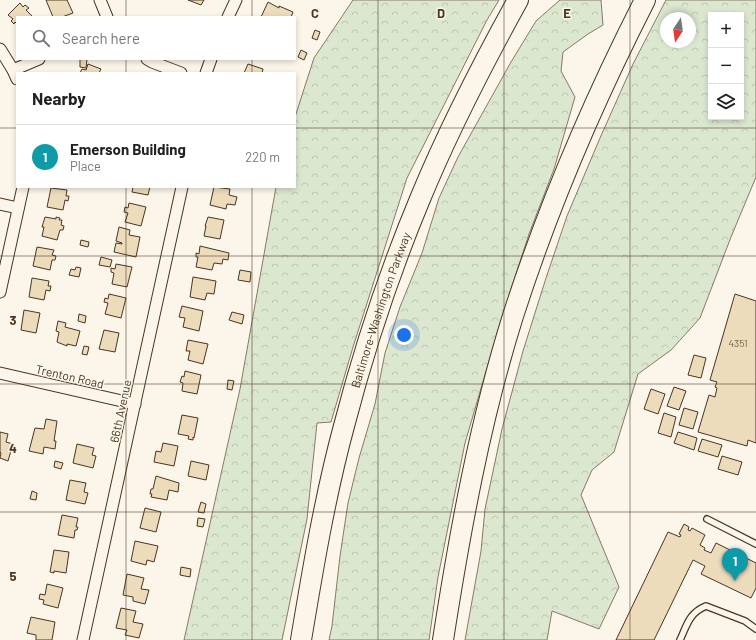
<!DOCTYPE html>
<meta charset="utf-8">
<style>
body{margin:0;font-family:Barlow,sans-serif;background:#f2f2f2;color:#222}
.controls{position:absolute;right:12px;top:12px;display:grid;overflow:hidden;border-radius:0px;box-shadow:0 2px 6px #0003}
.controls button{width:36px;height:36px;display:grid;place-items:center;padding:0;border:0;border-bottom:1px solid #e0e0e0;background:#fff;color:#222;font:20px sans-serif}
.compass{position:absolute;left:660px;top:12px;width:36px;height:36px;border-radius:50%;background:#fff;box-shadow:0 2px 6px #0003;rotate:193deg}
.you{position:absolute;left:404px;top:335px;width:14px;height:14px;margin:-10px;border:3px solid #fff;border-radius:50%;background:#1a73e8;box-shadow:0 0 0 6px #1a73e833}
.badge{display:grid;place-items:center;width:26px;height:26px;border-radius:50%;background:#c62828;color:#fff;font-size:13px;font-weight:700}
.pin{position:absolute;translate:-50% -33px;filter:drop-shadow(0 1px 2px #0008)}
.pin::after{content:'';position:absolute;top:21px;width:14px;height:12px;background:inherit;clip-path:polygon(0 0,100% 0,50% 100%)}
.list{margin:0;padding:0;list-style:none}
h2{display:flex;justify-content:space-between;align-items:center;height:52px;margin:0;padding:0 16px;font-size:17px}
h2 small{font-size:13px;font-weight:400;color:#767676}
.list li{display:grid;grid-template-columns:26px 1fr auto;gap:12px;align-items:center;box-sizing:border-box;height:64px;padding:0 16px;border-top:1px solid #e0e0e0}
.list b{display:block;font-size:15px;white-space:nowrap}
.list p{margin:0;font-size:13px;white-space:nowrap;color:#767676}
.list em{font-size:13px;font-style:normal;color:#767676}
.icon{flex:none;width:22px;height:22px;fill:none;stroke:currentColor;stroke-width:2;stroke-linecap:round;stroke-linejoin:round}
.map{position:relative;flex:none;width:756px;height:640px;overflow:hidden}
.search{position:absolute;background:#fff;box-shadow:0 2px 6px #0003;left:16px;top:16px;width:280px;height:44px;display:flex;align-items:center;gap:10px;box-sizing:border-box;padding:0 14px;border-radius:0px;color:#767676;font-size:15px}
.panel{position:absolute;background:#fff;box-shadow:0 2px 6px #0003;left:16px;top:72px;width:280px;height:116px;border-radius:0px}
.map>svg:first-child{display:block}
</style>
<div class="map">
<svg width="756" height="640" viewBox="0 0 756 640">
<defs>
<pattern id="forest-crowns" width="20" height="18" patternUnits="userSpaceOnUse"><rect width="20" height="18" fill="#dce7d0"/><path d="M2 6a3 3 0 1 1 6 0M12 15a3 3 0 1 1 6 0" fill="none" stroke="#bec7b2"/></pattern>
</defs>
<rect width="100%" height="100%" fill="#fbf6e9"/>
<!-- forest -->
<g fill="url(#forest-crowns)" stroke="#887966" fill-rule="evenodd">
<path d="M353 0H499L487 20 407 178 353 347 331 422 317 423 307 519 282 640H184L240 389 276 187H295V117L314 58Z"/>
<path d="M560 0H601L603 25 588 34 563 52 561 71 575 97 554 169 529 234 501 320 465 443 438 577 429 640H329L332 626 340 556 348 503 359 458 375 404 385 353 400 307 422 253 439 198 458 157 511 62 536 21Z"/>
<path d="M666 0H756V177L731 237 700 318 671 350 638 374 614 452 592 470 581 495 619 587 599 629 552 611 547 640H465L481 551 485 509 502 429 523 351 546 278 567 216 600 138 633 64ZM711 15H741V117H711ZM666 18H690V42H666Z"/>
</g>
<!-- building -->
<g fill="#ecdcbc" stroke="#4a3520">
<path d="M46 0H67L73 13 62 17H53Z"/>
<path d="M188 0H204L201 5Z"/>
<path d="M268 2 279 8V6L293 12 291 17H261Z"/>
<path d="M20 3 23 7 25 5 29 8 26 10 33 17H17V24L15 22 14 24 11 21 13 19 8 15Z"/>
<path d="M315 30 320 32 317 40 312 38Z"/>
<path d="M301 50 307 53 304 60 298 57Z"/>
<path d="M80 59H87L86 68 80 67Z"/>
<path d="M88 64 101 69 99 73H80L82 69 86 70Z"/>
<path d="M248 64 263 69 262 73H244Z"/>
<path d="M133 187H150L148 195 132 192Z"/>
<path d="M214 187 230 189 229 195 237 197 235 205 227 204 226 209 210 205Z"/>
<path d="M51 188 67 190 66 196H69L68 201 65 200 63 210 47 207Z"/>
<path d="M129 203 146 207 141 226 125 222 128 213 124 212 125 207 128 208Z"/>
<path d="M45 217 56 219V217L60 218 59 220H62L61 225 64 226 63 230H60L57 240 42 236 44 227H42Z"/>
<path d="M208 217 224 220 220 239 204 236 206 226H205Z"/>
<path d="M119 227 130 230 129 235 140 237 136 257 114 252 116 243 122 244V243L116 241Z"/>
<path d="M81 240 89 242 88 247 80 245Z"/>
<path d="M200 246 229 253 228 260 223 259 222 264 214 263 212 270 196 267 198 257H196V253L199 254Z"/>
<path d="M37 247 54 250 52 255 56 256 55 260H52L50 270 33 266Z"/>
<path d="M101 257 112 260 110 267 99 265Z"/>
<path d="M116 264 132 267 127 287 112 284 114 273 111 272V268L115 269Z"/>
<path d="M76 267 81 268 79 277 69 275 71 269 75 270Z"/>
<path d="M240 270 251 272 250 282 238 280Z"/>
<path d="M193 277 216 281 214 294 207 293 205 300 190 297Z"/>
<path d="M32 278 49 281 48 286H51L50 291 46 290 44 300 29 297Z"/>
<path d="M109 294 126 298 121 318 105 314 108 303 104 302 105 298 108 299Z"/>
<path d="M735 294 756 301V443L748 440 747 446 698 432 709 395 715 397 717 388 715 387 717 382 710 380Z"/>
<path d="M182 306 203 311 199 331 183 327 185 318 179 317Z"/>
<path d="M24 310 40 313 36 333 21 330Z"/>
<path d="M232 312 244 315 242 324 229 320Z"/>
<path d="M79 314 86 316 85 323 78 321Z"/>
<path d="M58 321 66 323 65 327 80 331 76 346 67 344V346L57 342 59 332 56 331Z"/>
<path d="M104 330 119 333 115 352 99 349Z"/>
<path d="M188 340 208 344 203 364 188 360 190 351H186Z"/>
<path d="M84 346 89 347 87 355 82 354Z"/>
<path d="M694 355 706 358 701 378 688 375Z"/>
<path d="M185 371 201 375 197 394 182 391 183 383 180 382 182 376 184 377Z"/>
<path d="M228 380 234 381 232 390 227 389Z"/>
<path d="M674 387 686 391 679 410 667 406Z"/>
<path d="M651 389 665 394 658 414 644 409Z"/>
<path d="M684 408 698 412 693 429 679 425Z"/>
<path d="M664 413 676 417 671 437 658 433Z"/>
<path d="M182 415 198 418 194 438 193 437V440L188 439 189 436 178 434Z"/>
<path d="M46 419 57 421 54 441H56L55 449 44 447 43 454 29 451 35 428 44 429Z"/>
<path d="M0 432 8 434 6 442 13 444 8 461 0 458 1 453 0 452Z"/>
<path d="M678 432 697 438 694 450 674 443Z"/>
<path d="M702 439 722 445 718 457 698 451Z"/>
<path d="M163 443 178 446 174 466 154 462 156 451 161 452Z"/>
<path d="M77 444 94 448 92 455 96 456 93 468 73 463Z"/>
<path d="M722 456 742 462 738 475 718 469Z"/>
<path d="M55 461 63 463 61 469 54 467Z"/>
<path d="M191 461 209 465 206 480 188 476Z"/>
<path d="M156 476 179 483 178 492 169 490 167 500 151 497 152 494H150L151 489H153Z"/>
<path d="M70 480 86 483 84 492 88 493 85 504 66 500Z"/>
<path d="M32 491 37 493 36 500 30 499Z"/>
<path d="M201 502 206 504 204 513 198 512Z"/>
<path d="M145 508 161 512 156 532 140 528Z"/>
<path d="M62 515 78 518 76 527H78L77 530H75L74 538 58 535Z"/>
<path d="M198 518 205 519 203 527 197 526Z"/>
<path d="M684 524 689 527 688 530 690 531 692 528 705 535 700 545 705 548 704 550 711 553 716 543 756 563V588L751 598 701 574 705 566 693 560 654 640H616L668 532 680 537 681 535 679 534Z"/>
<path d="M135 541 158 546 154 562 147 560 146 565 131 561Z"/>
<path d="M54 550 69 552 66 573 54 571V573L50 572Z"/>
<path d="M181 567 191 569 190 577 180 575Z"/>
<path d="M127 574 144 578 141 589 149 590 145 604 133 601V597L123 595Z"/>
<path d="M47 584 63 588 58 608 43 604 44 600 39 599 40 594 45 595Z"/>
<path d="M121 608 136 611 133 622 143 624 139 638 125 635 127 630 116 628Z"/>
<path d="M31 617 55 622 52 640H36V635L27 633Z"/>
</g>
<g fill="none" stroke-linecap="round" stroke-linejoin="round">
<defs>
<g id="lane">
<path d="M707 519 756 544"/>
<path d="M680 640C687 625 689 613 706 606L745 621 756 629"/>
</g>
<g id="street">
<path d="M100 0 107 17"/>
<path d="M228 17 236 0"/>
<path d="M0 49 13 70 17 79"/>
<path d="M147 59 152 62 181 73"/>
<path d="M13 70 39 59"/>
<path d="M206 73 211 59"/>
<path d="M0 204 18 208"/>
<path d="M0 292 23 187"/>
<path d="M0 373 135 404"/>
<path d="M83 640 182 187"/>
</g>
<g id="highway">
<path id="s1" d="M301 640C313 568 325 496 344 426 364 349 389 273 420 199 448 131 482 65 518 0"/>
<path d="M443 640C460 531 480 421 513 316 548 207 593 102 645 0"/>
</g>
</defs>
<!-- lane casing -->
<use href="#lane" stroke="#4a3520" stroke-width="8"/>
<!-- street casing -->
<use href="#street" stroke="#4a3520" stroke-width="13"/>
<!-- highway casing -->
<use href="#highway" stroke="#4a3520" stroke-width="22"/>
<!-- lane -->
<use href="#lane" stroke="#fbf6e9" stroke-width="5.5"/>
<!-- street -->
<use href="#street" stroke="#fbf6e9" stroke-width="11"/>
<!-- highway -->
<use href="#highway" stroke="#fbf6e9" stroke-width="20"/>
</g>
<!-- grid -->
<path fill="none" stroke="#4a3520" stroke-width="1" stroke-opacity="0.55" d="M126 0V17M252 0V17M378 0V640M504 0V640M630 0V640M126 59V73M252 59V73M0 128H17M295 128H756M126 187V640M252 187V640M0 256H756M0 384H756M0 512H756"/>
<g text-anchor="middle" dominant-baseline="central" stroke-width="3" stroke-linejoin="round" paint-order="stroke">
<!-- number labels -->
<g font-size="10" fill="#725f47">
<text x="738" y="343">4351</text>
</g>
<!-- street labels -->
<g font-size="12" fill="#4a3520" stroke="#fbf6e9">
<text stroke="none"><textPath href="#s1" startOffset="340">Baltimore-Washington Parkway</textPath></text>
<text transform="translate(70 376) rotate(13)">Trenton Road</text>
<text transform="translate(120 411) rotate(-78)">66th Avenue</text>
</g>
</g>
<g font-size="13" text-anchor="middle" font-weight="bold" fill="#4a3520" stroke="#fbf6e9" stroke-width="3" stroke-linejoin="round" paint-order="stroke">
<text x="315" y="18">C</text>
<text x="441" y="18">D</text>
<text x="567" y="18">E</text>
<text x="13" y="325">3</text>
<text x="13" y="453">4</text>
<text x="13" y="581">5</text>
</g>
</svg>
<div class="controls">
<button>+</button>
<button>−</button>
<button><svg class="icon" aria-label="layers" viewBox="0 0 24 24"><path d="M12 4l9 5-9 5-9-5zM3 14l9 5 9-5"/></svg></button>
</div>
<svg class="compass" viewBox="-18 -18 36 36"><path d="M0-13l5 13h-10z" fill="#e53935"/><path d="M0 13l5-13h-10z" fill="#767676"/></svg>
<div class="you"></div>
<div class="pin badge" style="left:735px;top:581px;background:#0f9aa8">1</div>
<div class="search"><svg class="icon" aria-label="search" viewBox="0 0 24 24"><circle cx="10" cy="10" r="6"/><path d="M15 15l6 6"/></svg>Search here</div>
<section class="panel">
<h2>Nearby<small></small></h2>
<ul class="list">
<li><span class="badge" style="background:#0f9aa8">1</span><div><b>Emerson Building</b><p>Place</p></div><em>220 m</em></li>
</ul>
</section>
</div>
